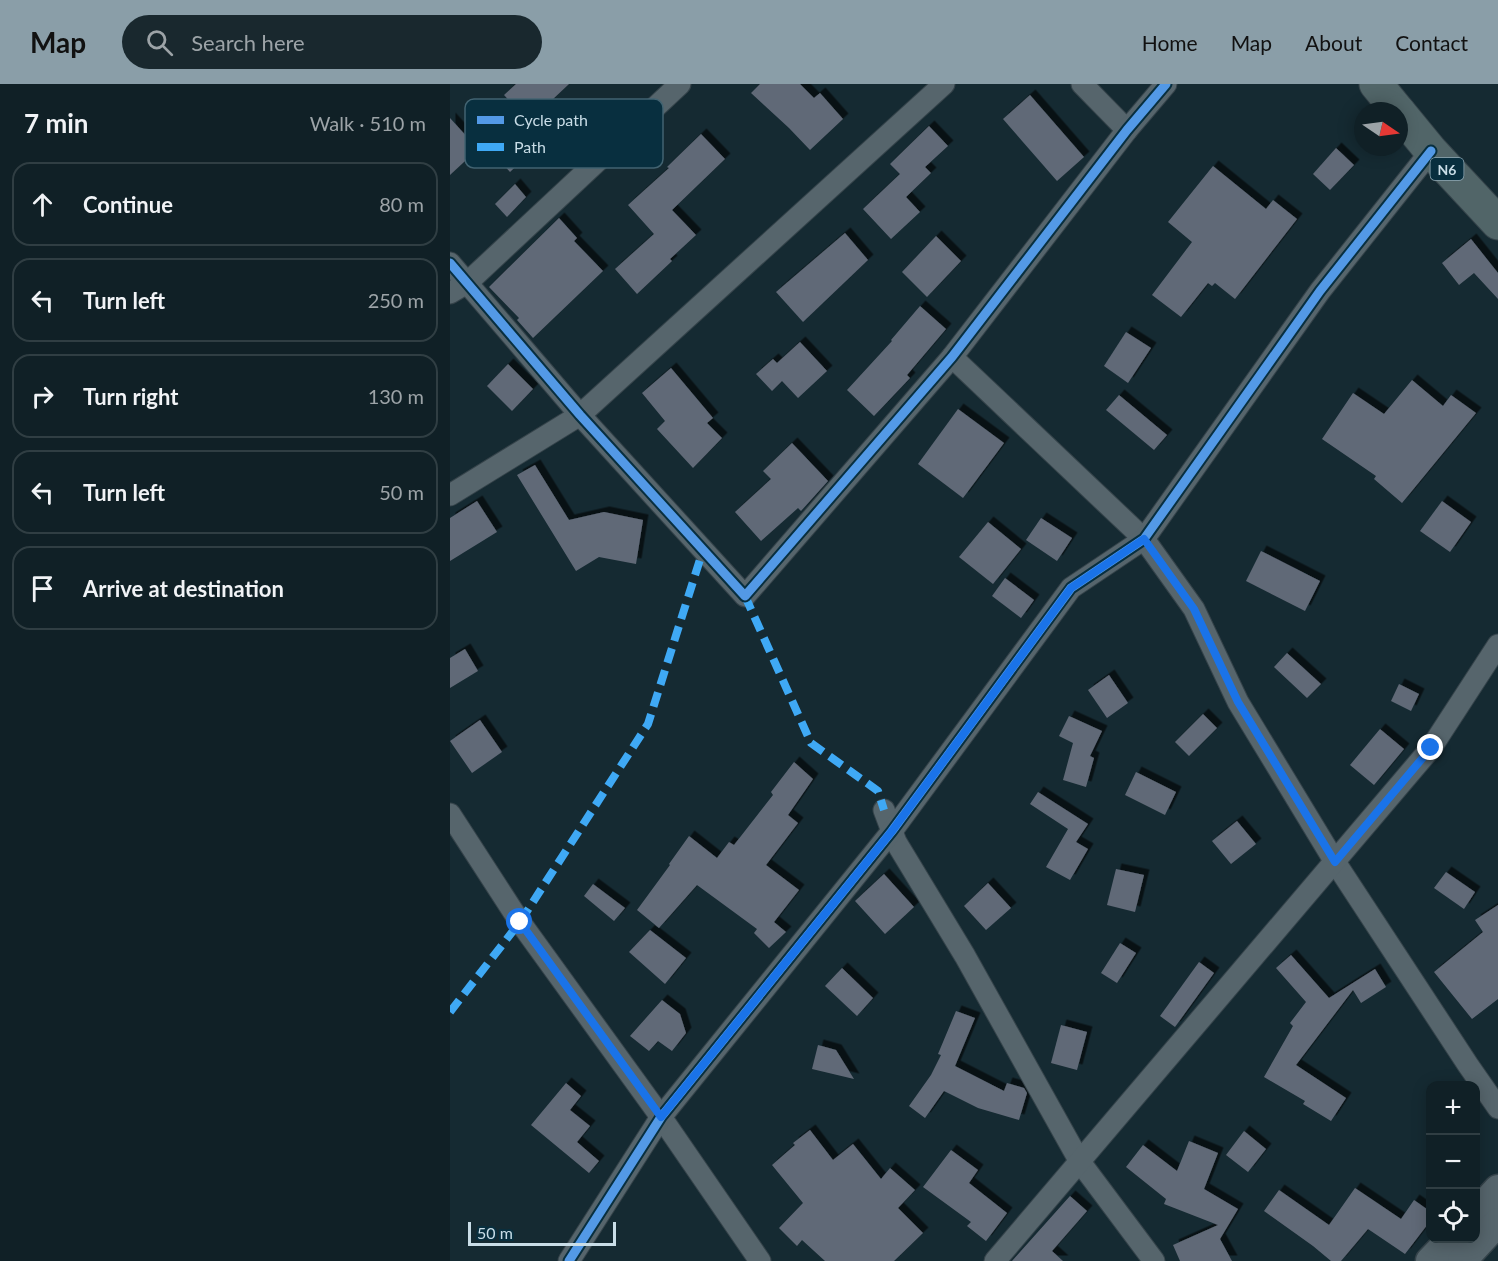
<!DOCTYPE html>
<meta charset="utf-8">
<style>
body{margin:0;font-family:Lato,sans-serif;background:#19282e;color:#f1f3f6}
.controls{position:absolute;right:18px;bottom:18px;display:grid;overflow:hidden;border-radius:12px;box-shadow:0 3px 15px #0003}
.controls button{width:54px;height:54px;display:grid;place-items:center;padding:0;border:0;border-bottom:2px solid #303e43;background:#102026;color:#f1f3f6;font:30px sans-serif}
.compass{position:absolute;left:904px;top:18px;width:54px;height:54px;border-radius:50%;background:#102026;box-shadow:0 3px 15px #0003;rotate:103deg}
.scale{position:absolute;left:18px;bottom:15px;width:148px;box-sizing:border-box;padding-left:6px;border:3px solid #c9dde7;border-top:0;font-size:16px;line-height:21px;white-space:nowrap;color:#c9dde7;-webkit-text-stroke:4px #082f3f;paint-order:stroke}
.stop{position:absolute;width:18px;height:18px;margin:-14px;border:4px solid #1a73e8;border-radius:50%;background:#fff}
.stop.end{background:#1a73e8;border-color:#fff;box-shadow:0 2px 6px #0008}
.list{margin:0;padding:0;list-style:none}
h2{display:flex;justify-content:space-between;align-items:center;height:78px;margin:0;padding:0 24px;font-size:26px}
h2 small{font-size:20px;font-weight:400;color:#9ca3a7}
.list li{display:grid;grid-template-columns:39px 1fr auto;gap:18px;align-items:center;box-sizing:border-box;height:84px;margin:0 12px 12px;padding:0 12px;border:2px solid #303e43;border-radius:18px}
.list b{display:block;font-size:22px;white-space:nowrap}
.list em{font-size:20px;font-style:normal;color:#9ca3a7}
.icon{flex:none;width:33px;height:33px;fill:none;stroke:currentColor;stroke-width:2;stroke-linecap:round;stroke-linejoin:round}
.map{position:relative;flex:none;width:1048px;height:1177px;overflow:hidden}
header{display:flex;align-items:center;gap:36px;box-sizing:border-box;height:84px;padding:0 30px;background:#8a9ea8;color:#111}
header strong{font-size:28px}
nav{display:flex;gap:33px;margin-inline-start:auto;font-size:21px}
.search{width:420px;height:54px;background:#19282e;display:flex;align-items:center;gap:15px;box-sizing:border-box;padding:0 21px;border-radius:33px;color:#9ca3a7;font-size:22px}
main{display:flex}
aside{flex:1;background:#102026}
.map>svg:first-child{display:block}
</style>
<header>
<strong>Map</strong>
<div class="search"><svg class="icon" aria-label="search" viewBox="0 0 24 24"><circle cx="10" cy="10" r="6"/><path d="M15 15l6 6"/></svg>Search here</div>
<nav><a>Home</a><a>Map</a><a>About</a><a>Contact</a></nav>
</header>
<main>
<aside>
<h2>7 min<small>Walk · 510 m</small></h2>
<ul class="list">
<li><svg class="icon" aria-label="ahead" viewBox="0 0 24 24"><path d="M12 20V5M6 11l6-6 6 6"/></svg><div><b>Continue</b></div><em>80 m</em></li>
<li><svg class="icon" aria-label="left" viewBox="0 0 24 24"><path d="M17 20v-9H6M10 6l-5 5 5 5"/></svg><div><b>Turn left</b></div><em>250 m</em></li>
<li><svg class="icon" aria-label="right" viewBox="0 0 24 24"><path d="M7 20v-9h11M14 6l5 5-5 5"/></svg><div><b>Turn right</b></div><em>130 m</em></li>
<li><svg class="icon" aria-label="left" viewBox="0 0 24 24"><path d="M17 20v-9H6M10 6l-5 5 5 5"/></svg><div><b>Turn left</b></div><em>50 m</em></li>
<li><svg class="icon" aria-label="arrive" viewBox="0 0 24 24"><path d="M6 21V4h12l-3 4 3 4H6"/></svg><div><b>Arrive at destination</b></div></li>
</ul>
</aside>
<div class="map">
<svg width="1048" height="1177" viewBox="0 0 1048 1177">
<defs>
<filter id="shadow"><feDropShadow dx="5.5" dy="-5.5" stdDeviation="0" flood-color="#0009"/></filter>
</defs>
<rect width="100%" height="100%" fill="#152a32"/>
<!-- building -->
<g fill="#616977" filter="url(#shadow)">
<path d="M66 0H119L69 47 85 64 60 88 32 57 67 25 54 11Z"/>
<path d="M310 0H350L364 14 370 9 393 35 360 66 339 44 301 9Z"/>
<path d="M580 11 634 73 607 97 553 35Z"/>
<path d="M0 34 28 65 0 91Z"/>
<path d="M479 42 498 62 475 83 481 89 456 113 470 128 441 155 413 125 450 90 440 80Z"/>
<path d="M251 50 275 75 222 126 246 151 220 175 222 177 187 210 165 185 204 150 178 121 219 84 217 83Z"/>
<path d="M886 64 904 81 880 106 863 90Z"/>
<path d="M763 82 816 125 823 116 847 135 785 215 765 199 762 202 758 199 731 233 702 211 742 158 718 138Z"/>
<path d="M65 100 76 113 57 133 45 120Z"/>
<path d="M109 134 127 154 124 157 153 187 83 254 67 236 69 234 39 203Z"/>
<path d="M395 149 418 176 353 238 326 208Z"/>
<path d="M486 152 511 177 477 213 452 188Z"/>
<path d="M1021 155 1048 189V215L1024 189 1009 201 992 179Z"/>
<path d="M470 222 496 245 457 291 460 294 424 332 397 306 442 257 441 256Z"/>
<path d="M676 248 701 264 678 299 654 282Z"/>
<path d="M350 258 377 287 348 314 332 297 322 307 306 290 323 275 327 279Z"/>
<path d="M58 280 83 305 62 327 37 302Z"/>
<path d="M221 284 263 334 257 339 272 354 243 384 207 345 215 337 192 309Z"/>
<path d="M962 296 993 322 1001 311 1026 329 952 419 924 395 926 392 872 355 903 309 934 330Z"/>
<path d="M669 311 717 351 704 366 656 326Z"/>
<path d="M508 325 554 359 513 414 468 380Z"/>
<path d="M342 359 378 397 351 427 348 424 311 457 285 428 321 395 313 387Z"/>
<path d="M85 381 119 436 154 428 193 436 186 480 149 473 126 487 67 391Z"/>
<path d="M27 417 47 448 0 477V434Z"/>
<path d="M992 417 1021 438 1000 468 970 447Z"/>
<path d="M591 434 622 454 607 477 576 456Z"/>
<path d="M538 438 571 465 543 500 509 473Z"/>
<path d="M811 467 870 497 855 527 796 497Z"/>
<path d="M555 494 584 516 571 534 542 512Z"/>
<path d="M15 565 28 587 0 604V574Z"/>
<path d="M837 569 871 600 857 614 824 583Z"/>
<path d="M659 591 678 619 657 634 638 606Z"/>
<path d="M949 600 969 610 961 627 941 617Z"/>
<path d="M753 630 767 644 739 672 725 658Z"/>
<path d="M619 632 652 647 640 672 644 674 636 703 613 696 623 659 609 652Z"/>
<path d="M30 636 52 668 22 689 0 657Z"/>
<path d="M930 645 954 665 924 701 900 681Z"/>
<path d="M344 678 363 695 338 731 348 739 316 781 349 806 324 838 336 848 319 864 304 849 307 845 247 801 209 844 187 826 220 781 219 780 239 752 267 774 279 758 284 761 323 711 321 708Z"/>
<path d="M686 688 726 708 715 731 675 711Z"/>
<path d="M588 708 638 740 626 758 638 765 620 796 596 783 618 745 580 720Z"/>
<path d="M787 737 806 760 781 780 762 757Z"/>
<path d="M666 785 694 791 685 828 657 821Z"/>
<path d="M996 788 1025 808 1014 825 984 804Z"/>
<path d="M434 790 464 823 435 850 405 817Z"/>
<path d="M538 799 561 824 536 846 514 822Z"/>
<path d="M143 800 175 824 164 837 134 812Z"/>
<path d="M1048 821V915L1022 935 984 888 1033 848 1025 836Z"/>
<path d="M200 846 236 874 215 900 179 868Z"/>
<path d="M670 859 686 869 667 899 651 889Z"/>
<path d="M841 871 879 914 925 885 936 903 911 919 903 906 846 981 896 1014 881 1037 853 1020 855 1017 814 993 843 942 840 939 856 918 826 884Z"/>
<path d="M749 878 764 889 725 943 710 932Z"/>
<path d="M392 884 423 914 407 932 375 902Z"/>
<path d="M212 916 230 930 236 949 222 967 208 957 199 967 180 952Z"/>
<path d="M506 927 525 934 505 982 554 1007 557 999 574 1004 577 1009 569 1036 528 1024 494 1007 475 1034 459 1022 481 991 491 971 488 970Z"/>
<path d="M611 941 637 948 627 986 601 979Z"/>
<path d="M368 961 386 966 404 995 362 985Z"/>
<path d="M116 999 131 1012 120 1026 140 1042 127 1058 149 1077 139 1089 81 1041Z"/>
<path d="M360 1046 383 1076 403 1060 431 1095 440 1084 465 1106 448 1124 473 1149 444 1177H375L352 1156 347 1162 329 1144 353 1119 322 1081 345 1061 343 1059Z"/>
<path d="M794 1047 816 1065 798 1088 776 1071Z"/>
<path d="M739 1057 768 1069 754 1105 788 1125 770 1155 782 1177H730L723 1161 768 1141 714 1120 716 1115 676 1083 693 1061 727 1087Z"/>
<path d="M501 1066 528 1086 519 1099 557 1129 536 1157 517 1142 521 1138 473 1103Z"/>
<path d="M905 1104 951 1135 964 1116 981 1128V1136L955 1170 918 1145 891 1177H881L863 1162 814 1127 829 1106 879 1141Z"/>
<path d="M620 1112 637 1127 602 1167 613 1177H562Z"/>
</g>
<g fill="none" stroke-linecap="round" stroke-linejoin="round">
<defs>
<g id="minor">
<path d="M632 0 677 46"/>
<path d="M0 179 130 331 295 512 502 273 677 46 716 0"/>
<path d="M0 209 17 199 230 0"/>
<path d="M502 273 694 455 744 525 788 618 885 778 1018 981 1048 1024"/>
<path d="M0 411 130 331 494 0"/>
<path d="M434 726 446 758 515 872 630 1078 704 1177"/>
<path d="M0 730 70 838 211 1033 310 1177"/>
<path d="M119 1177 211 1033 442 747 621 504 694 455 870 207 981 67"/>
<path d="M545 1177 981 664 1048 561"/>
</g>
<g id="secondary">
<path d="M1026 1129 1048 1105"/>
<path d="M980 1177 1002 1154"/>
<path d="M1012 1177 1048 1138"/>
</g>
<g id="trunk">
<path d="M926 0 948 27"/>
<path d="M949 28 981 67 1048 139"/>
</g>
</defs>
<!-- minor casing -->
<use href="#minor" stroke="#35434a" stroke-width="23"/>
<!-- secondary casing -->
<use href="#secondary" stroke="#35434a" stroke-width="31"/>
<!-- trunk casing -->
<use href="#trunk" stroke="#35434a" stroke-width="35"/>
<!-- minor -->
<use href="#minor" stroke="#56656c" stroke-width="21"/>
<!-- secondary -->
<use href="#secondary" stroke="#56656c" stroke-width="28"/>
<!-- trunk -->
<use href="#trunk" stroke="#516568" stroke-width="33"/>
<!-- quiet -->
<g stroke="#3fa9f5" stroke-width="8" stroke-dasharray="15 8" stroke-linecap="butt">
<path d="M295 512 361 659 428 707 434 726"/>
<path d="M0 928 70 838 198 640 253 466"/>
</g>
<defs>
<g id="cycleway">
<path d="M0 179 130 331 295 512 502 273 677 46 716 0"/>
<path d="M119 1177 211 1033 442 747 621 504 694 455 870 207 981 67"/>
</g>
</defs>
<!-- cycleway casing -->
<use href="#cycleway" stroke="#082f3f" stroke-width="13"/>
<!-- cycleway -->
<use href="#cycleway" stroke="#5399e6" stroke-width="9"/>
</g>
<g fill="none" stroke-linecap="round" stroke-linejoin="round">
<!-- route -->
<path stroke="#1a73e8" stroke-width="8" d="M70 838 211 1033 442 747 621 504 694 455 744 525 788 618 885 778 981 664"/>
</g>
<g text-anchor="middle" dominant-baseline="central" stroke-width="6" stroke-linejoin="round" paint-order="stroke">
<!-- shield labels -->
<rect fill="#082f3f" stroke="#8fa9b5" stroke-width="1.5" x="980.5" y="74" width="33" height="22" rx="4.5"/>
<g font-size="14" font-weight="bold" fill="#c9dde7">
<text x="997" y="85">N6</text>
</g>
</g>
<!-- legend -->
<rect x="15" y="15" width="198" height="69" rx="9" fill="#082f3f" stroke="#426371" stroke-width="1.5"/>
<rect x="27" y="32" width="27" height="8" fill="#5399e6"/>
<rect x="27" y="59" width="27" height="8" fill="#3fa9f5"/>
<g font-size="16" fill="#c9dde7">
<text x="64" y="42">Cycle path</text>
<text x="64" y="69">Path</text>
</g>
</svg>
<div class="controls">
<button>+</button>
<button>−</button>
<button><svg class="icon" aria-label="locate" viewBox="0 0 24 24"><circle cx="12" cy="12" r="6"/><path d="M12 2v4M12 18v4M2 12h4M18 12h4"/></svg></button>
</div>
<svg class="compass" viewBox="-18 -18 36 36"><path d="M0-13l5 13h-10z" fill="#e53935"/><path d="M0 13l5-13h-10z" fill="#9ca3a7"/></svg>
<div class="scale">50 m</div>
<div class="stop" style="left:70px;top:838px"></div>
<div class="stop end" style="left:981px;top:664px"></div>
</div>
</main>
